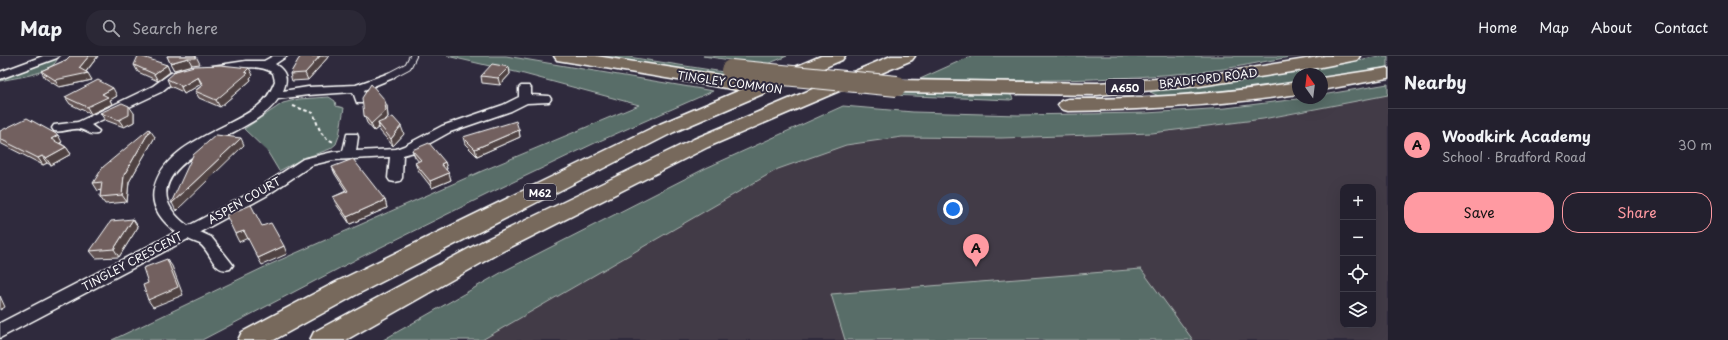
<!DOCTYPE html>
<meta charset="utf-8">
<style>
body{margin:0;font-family:"Playpen Sans",sans-serif;background:#2b2836;color:#f1f3f6}
.controls{position:absolute;right:12px;bottom:12px;display:grid;overflow:hidden;border-radius:8px;box-shadow:0 4px 16px #0002}
.controls button{width:36px;height:36px;display:grid;place-items:center;padding:0;border:0;border-bottom:1px solid #403e4a;background:#23202e;color:#f1f3f6;font:20px sans-serif}
.compass{position:absolute;left:1292px;top:12px;width:36px;height:36px;border-radius:50%;background:#23202e;box-shadow:0 4px 16px #0002;rotate:346deg}
.you{position:absolute;left:953px;top:153px;width:14px;height:14px;margin:-10px;border:3px solid #fff;border-radius:50%;background:#1a73e8;box-shadow:0 0 0 6px #1a73e833}
.badge{display:grid;place-items:center;width:26px;height:26px;border-radius:50%;background:#ff9aa2;color:#111;font-size:13px;font-weight:700}
.pin{position:absolute;translate:-50% -33px;filter:drop-shadow(0 1px 2px #0008)}
.pin::after{content:'';position:absolute;top:21px;width:14px;height:12px;background:inherit;clip-path:polygon(0 0,100% 0,50% 100%)}
.list{margin:0;padding:0;list-style:none}
h2{display:flex;justify-content:space-between;align-items:center;height:52px;margin:0;padding:0 16px;font-size:17px}
h2 small{font-size:13px;font-weight:400;color:#a3a3aa}
.list li{display:grid;grid-template-columns:26px 1fr auto;gap:12px;align-items:center;box-sizing:border-box;height:72px;padding:0 16px;border-top:1px solid #403e4a}
.list b{display:block;font-size:15px;white-space:nowrap}
.list p{margin:0;font-size:13px;white-space:nowrap;color:#a3a3aa}
.list em{font-size:13px;font-style:normal;color:#a3a3aa}
.actions{display:flex;gap:8px;padding:12px 16px}
.actions a{flex:1;padding:9px 0;border:1px solid #ff9aa2;border-radius:16px;text-align:center;font-size:14px;color:#ff9aa2}
.actions .main{background:#ff9aa2;color:#111}
.icon{flex:none;width:22px;height:22px;fill:none;stroke:currentColor;stroke-width:2;stroke-linecap:round;stroke-linejoin:round}
.map{position:relative;flex:none;width:1388px;height:284px;overflow:hidden}
header{display:flex;align-items:center;gap:24px;box-sizing:border-box;height:56px;padding:0 20px;background:#23202e;border-bottom:1px solid #403e4a}
header strong{font-size:19px}
nav{display:flex;gap:22px;margin-inline-start:auto;font-size:14px}
.search{width:280px;height:36px;background:#2b2836;display:flex;align-items:center;gap:10px;box-sizing:border-box;padding:0 14px;border-radius:16px;color:#a3a3aa;font-size:15px}
main{display:flex}
aside{flex:1;background:#23202e}
.map>svg:first-child{display:block}
</style>
<header>
<strong>Map</strong>
<div class="search"><svg class="icon" aria-label="search" viewBox="0 0 24 24"><circle cx="10" cy="10" r="6"/><path d="M15 15l6 6"/></svg>Search here</div>
<nav><a>Home</a><a>Map</a><a>About</a><a>Contact</a></nav>
</header>
<main>
<div class="map">
<svg width="1388" height="284" viewBox="0 0 1388 284">
<rect width="100%" height="100%" fill="#2f2a3d"/>
<filter id="ink" filterUnits="userSpaceOnUse"><feTurbulence type="fractalNoise" baseFrequency=".025" numOctaves="2"/><feDisplacementMap in="SourceGraphic" scale="8" xChannelSelector="R" yChannelSelector="G"/><feConvolveMatrix kernelMatrix="1 2 1 2 8 2 1 2 1" color-interpolation-filters="sRGB"/></filter>
<g filter="url(#ink)">
<!-- built -->
<path fill="#433a47" fill-rule="evenodd" d="M1388 39V284H482L778 113 846 89 902 81 1001 82 1152 77 1263 63ZM1343 131H1373V269H1343Z"/>
<!-- green -->
<g fill="#586d67" stroke="#acb6b3">
<path d="M55 0 57 4C49 19 16 21 0 25V20Z"/>
<path d="M447 0H506L713 35 595 87 488 138 357 203 202 284H112L271 208 482 115 639 49 524 18Z"/>
<path d="M593 0H622L736 18 726 22Z"/>
<path d="M703 0H787L765 9Z"/>
<path d="M971 0H1296C1264 5 1232 13 1199 16 1106 25 1013 26 920 23Z"/>
<path d="M1379 0H1388V11L1322 23V18H1298V27L1231 36 1161 41 1150 36 1154 34C1230 27 1304 15 1379 0Z"/>
<path d="M1388 28V39L1263 63 1152 77 1001 82 902 81 846 89 778 113 482 284H383L504 215 706 112 843 50 913 56 1018 59 1146 57 1226 52 1305 42H1322V39Z"/>
<path d="M904 35 1007 38 1011 39 1013 43 1010 44 890 39Z"/>
<path d="M329 41 335 45 336 50 344 52 339 80 336 88 330 93 302 103 279 115 267 95 244 73 283 47 299 43Z"/>
<path d="M1141 213 1193 284H845L831 238Z"/>
</g>
<g fill="none" stroke-linecap="round" stroke-linejoin="round">
<defs>
<path id="lane" d="M389 20 408 10 413 0"/>
<g id="street">
<path d="M43 0H59L57 2 0 23V16Z"/>
<path d="M273 0H287L275 8C287 16 288 23 283 35L308 31 356 29 389 17 393 18 395 20 393 22 364 34 367 44 365 47H357L353 36 308 39 278 43C272 52 264 58 255 64 222 85 123 121 188 170L256 134 303 103 333 96 343 95 347 78H357L358 81 356 95 396 93 404 90 442 70 503 49 519 41V32L521 30H529L531 32V39L549 40 551 43 549 46 527 47 511 55 450 76 414 96 403 99 402 122 400 125 395 126 390 125 388 122 390 101 333 104 312 109 266 140 200 176 211 181 230 205 233 209 230 213C214 218 211 196 200 188 196 186 191 185 188 183L0 282V267L176 176C163 166 150 151 154 133 164 87 226 75 258 50 267 43 271 35 275 25L273 17C256 5 232 15 213 16L209 15 207 13 209 11 213 10 246 5H264Z"/>
<path d="M183 14 187 15 189 17 187 19 179 21 161 36 91 69 99 75 97 78C89 80 87 74 79 73 71 72 62 77 54 75L52 72 54 69 78 66 153 30 171 17Z"/>
</g>
<g id="primary">
<path d="M554 0H596L738 22 744 24 747 28 744 32 738 34 563 5 557 4Z"/>
<path d="M1325 0H1360L1357 4 1311 13 1200 30 1097 39 897 36 890 34 888 30 890 26 897 24 1097 27 1200 20Z"/>
<path d="M1388 12V22L1322 34V22Z"/>
<path d="M1298 26V38C1222 49 1145 54 1068 55L1061 53 1058 49 1061 45 1068 43C1145 43 1222 38 1298 26Z"/>
</g>
<g id="highway">
<path d="M821 0H845L842 4 674 76 354 240 274 284H238L242 276 336 226 660 68Z"/>
<path d="M891 0H915L912 4 708 91 499 197 346 284H310L314 276 483 185 694 83Z"/>
</g>
</defs>
<!-- lane casing -->
<use href="#lane" stroke="#fff" stroke-width="8"/>
<!-- street casing -->
<use href="#street" stroke="#fff" stroke-width="3"/>
<!-- primary casing -->
<use href="#primary" stroke="#fff" stroke-width="3"/>
<!-- highway casing -->
<use href="#highway" stroke="#fff" stroke-width="3"/>
<!-- path -->
<path stroke="#fff" stroke-width="2" stroke-dasharray="3.5 2.5" stroke-linecap="butt" d="M293 50 313 57C319 70 319 81 334 86"/>
<!-- lane -->
<use href="#lane" stroke="#2f2a3d" stroke-width="6"/>
<!-- street -->
<use href="#street" fill="#2f2a3d" fill-rule="evenodd"/>
<!-- primary -->
<use href="#primary" fill="#77695c" fill-rule="evenodd"/>
<!-- highway -->
<use href="#highway" fill="#77695c" fill-rule="evenodd"/>
<defs>
<path id="primary-bridge" d="M731 14 897 30"/>
</defs>
<!-- primary-bridge casing -->
<use href="#primary-bridge" stroke="#fff" stroke-width="22" stroke-linecap="butt"/>
<!-- primary-bridge -->
<use href="#primary-bridge" stroke="#77695c" stroke-width="20"/>
</g>
<!-- wall -->
<g fill="#625352" stroke="#fff">
<path d="M70 0H98L86 16 92 24 59 31 45 22 41 15 66 4Z"/>
<path d="M167 0H196L200 8 192 9 174 14Z"/>
<path d="M301 0H329L308 24 292 25 290 18Z"/>
<path d="M134 9H167L170 16 158 25 138 16Z"/>
<path d="M509 11 510 18 500 29 482 27 481 20Z"/>
<path d="M253 19 250 22 251 24 220 51 199 42 195 35 202 29 201 28 184 38 183 36 170 30 167 23Z"/>
<path d="M117 40 110 44 112 48 91 58 70 48 65 41Z"/>
<path d="M387 50 388 61 385 65 404 78 393 90 380 75 379 71 374 75 367 67 364 59Z"/>
<path d="M100 57H134V66L124 71 105 64Z"/>
<path d="M519 74 520 81 477 100 465 88 463 81Z"/>
<path d="M0 75 62 86 60 87 66 91 71 98 51 109 47 107 43 109 0 87Z"/>
<path d="M155 81 129 126 127 146 105 148 100 141 101 134 98 135 93 127Z"/>
<path d="M412 94 445 106 447 113 446 114 451 124 432 132 418 114 415 107 419 106 415 101Z"/>
<path d="M332 111 385 144 387 152 350 168 336 148 333 141 346 135 335 118Z"/>
<path d="M133 163 138 171 119 201 96 202 90 195Z"/>
</g>
<!-- shaded-wall -->
<g fill="#504342" stroke="#fff">
<path d="M89 0H98L84 18 88 17 92 24 59 31 55 24 79 12Z"/>
<path d="M320 0H329L308 24 305 17Z"/>
<path d="M188 2 192 9 174 14 170 7Z"/>
<path d="M167 9 170 16 158 25 154 18Z"/>
<path d="M509 11 510 18 500 29 498 22Z"/>
<path d="M249 12 253 19 250 22 251 24 220 51 216 44Z"/>
<path d="M198 21 201 28 184 38 181 31Z"/>
<path d="M113 32 117 40 110 44 112 48 91 58 87 51 102 38Z"/>
<path d="M384 43 387 50 388 61 380 70 378 67 379 71 374 75 371 68Z"/>
<path d="M129 50 134 57V66L124 71 119 64Z"/>
<path d="M401 70 404 78 393 90 391 83Z"/>
<path d="M150 74 155 81 129 126 127 146 122 139 124 119Z"/>
<path d="M519 74 520 81 477 100 475 93Z"/>
<path d="M58 79 62 86 56 89 51 83Z"/>
<path d="M241 82 244 89 176 155 172 147Z"/>
<path d="M66 91 71 98 51 109 46 102Z"/>
<path d="M42 100 47 107 43 109 38 102Z"/>
<path d="M445 106 447 113 443 115 441 108Z"/>
<path d="M449 117 451 124 432 132 430 125Z"/>
<path d="M385 144 387 152 350 168 347 161Z"/>
<path d="M133 163 138 171 119 201 114 193Z"/>
<path d="M244 175 248 182 239 186 235 178Z"/>
<path d="M284 190 287 198 262 209 258 202Z"/>
<path d="M167 203 172 210 183 239 153 251 148 244Z"/>
<path d="M0 240 5 251 0 254Z"/>
</g>
<!-- building -->
<g fill="#72605f" stroke="#fff">
<path d="M70 0H89L79 12 88 17 55 24 41 15 66 4Z"/>
<path d="M138 0H140L167 9 154 18 134 9Z"/>
<path d="M167 0H196V2H188L170 7Z"/>
<path d="M301 0H320L305 17 290 18 298 4Z"/>
<path d="M492 8 509 11 498 22 481 20Z"/>
<path d="M221 9 249 12 245 16 248 17 216 44 195 35 203 29 198 21 181 31 180 29 167 23 176 15 194 10Z"/>
<path d="M98 24 113 32 102 38 108 41 87 51 65 41Z"/>
<path d="M371 28 384 43 386 54 371 68 364 59 362 42Z"/>
<path d="M122 47 129 50V59L119 64 100 57Z"/>
<path d="M393 61 401 70 391 83 378 67Z"/>
<path d="M27 62 58 79 51 83 66 91 46 102 42 100 38 102 0 83V75Z"/>
<path d="M516 65 519 74 475 93 463 81Z"/>
<path d="M149 73 150 74 124 119 122 139 100 141 102 126 93 127 103 111Z"/>
<path d="M216 79 241 82 172 147H171L193 99Z"/>
<path d="M429 87 445 106 441 108 449 117 430 125 415 107 421 104 412 94Z"/>
<path d="M353 103 385 144 347 161 333 141 348 135 332 111Z"/>
<path d="M251 149 262 170 271 167 284 190 258 202 244 175 235 178 226 159Z"/>
<path d="M133 163 114 193 90 195 111 165Z"/>
<path d="M167 203 178 231 148 244 143 229 148 227 143 212Z"/>
</g>
</g>
<g text-anchor="middle" dominant-baseline="central" stroke-width="4" stroke-linejoin="round" paint-order="stroke">
<!-- shield labels -->
<g fill="#2f2a3d" stroke="#c1bfc5" stroke-width="1">
<rect x="1106" y="23" width="38" height="16" rx="3"/>
<rect x="524" y="128" width="32" height="16" rx="3"/>
</g>
<g font-size="10" font-weight="bold" fill="#fff">
<text x="1125" y="31">A650</text>
<text x="540" y="136">M62</text>
</g>
<!-- street labels -->
<g font-size="11" fill="#fff" stroke="#2f2a3d">
<text transform="translate(1208 22) rotate(-7)">BRADFORD ROAD</text>
<text transform="translate(730 26) rotate(8)">TINGLEY COMMON</text>
<text transform="translate(244 144) rotate(-30)">ASPEN COURT</text>
<text transform="translate(132 205) rotate(-28)">TINGLEY CRESCENT</text>
</g>
</g>
</svg>
<div class="controls">
<button>+</button>
<button>−</button>
<button><svg class="icon" aria-label="locate" viewBox="0 0 24 24"><circle cx="12" cy="12" r="6"/><path d="M12 2v4M12 18v4M2 12h4M18 12h4"/></svg></button>
<button><svg class="icon" aria-label="layers" viewBox="0 0 24 24"><path d="M12 4l9 5-9 5-9-5zM3 14l9 5 9-5"/></svg></button>
</div>
<svg class="compass" viewBox="-18 -18 36 36"><path d="M0-13l5 13h-10z" fill="#e53935"/><path d="M0 13l5-13h-10z" fill="#a3a3aa"/></svg>
<div class="you"></div>
<div class="pin badge" style="left:976px;top:211px">A</div>
</div>
<aside>
<h2>Nearby<small></small></h2>
<ul class="list">
<li><span class="badge">A</span><div><b>Woodkirk Academy</b><p>School · Bradford Road</p></div><em>30 m</em></li>
</ul>
<div class="actions"><a class="main">Save</a><a>Share</a></div>
</aside>
</main>
